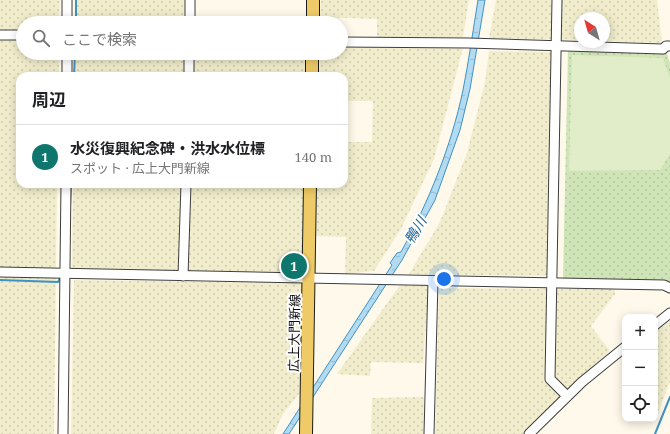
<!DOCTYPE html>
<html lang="ja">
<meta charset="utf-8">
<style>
body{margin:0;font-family:"Noto Serif","Noto Sans JP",serif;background:#f2f2f2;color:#202124}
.controls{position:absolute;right:12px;bottom:12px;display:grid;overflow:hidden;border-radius:8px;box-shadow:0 2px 10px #0003}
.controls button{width:36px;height:36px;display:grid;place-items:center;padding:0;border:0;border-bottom:1px solid #e0e0e0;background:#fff;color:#202124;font:20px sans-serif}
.compass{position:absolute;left:574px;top:12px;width:36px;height:36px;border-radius:50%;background:#fff;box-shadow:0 2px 10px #0003;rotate:323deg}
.you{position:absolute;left:444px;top:279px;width:14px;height:14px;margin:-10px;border:3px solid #fff;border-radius:50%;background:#1a73e8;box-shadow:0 0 0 6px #1a73e833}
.badge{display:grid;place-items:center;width:26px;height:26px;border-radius:50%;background:#0f766e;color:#fff;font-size:13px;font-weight:700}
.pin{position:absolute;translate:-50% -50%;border:2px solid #fff;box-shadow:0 1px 4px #0006}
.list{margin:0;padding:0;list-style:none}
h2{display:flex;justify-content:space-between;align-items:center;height:52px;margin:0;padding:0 16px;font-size:17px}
h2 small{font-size:13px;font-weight:400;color:#757577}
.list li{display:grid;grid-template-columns:26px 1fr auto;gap:12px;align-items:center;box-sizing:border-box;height:64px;padding:0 16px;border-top:1px solid #e0e0e0}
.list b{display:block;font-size:15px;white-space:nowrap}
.list p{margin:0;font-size:13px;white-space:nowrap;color:#757577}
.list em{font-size:13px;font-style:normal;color:#757577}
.icon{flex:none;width:22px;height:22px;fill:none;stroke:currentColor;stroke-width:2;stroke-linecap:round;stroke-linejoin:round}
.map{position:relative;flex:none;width:670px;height:434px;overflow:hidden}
.search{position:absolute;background:#fff;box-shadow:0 2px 10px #0003;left:16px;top:16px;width:332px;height:44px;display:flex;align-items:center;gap:10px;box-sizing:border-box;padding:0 14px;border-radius:22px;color:#757577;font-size:15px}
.panel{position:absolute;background:#fff;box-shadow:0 2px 10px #0003;left:16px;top:72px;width:332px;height:116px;border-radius:12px}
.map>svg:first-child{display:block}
</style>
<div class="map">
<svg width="670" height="434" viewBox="0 0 670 434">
<defs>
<pattern id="farmland-dots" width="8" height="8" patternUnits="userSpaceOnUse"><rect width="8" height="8" fill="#f1edcc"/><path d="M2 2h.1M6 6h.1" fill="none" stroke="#cdcaae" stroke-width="1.8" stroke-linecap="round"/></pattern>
<pattern id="park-dots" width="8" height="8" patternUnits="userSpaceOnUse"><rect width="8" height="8" fill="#d0e5b7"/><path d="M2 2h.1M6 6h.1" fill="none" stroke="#b1c39c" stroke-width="1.8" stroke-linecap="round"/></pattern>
<pattern id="water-ripples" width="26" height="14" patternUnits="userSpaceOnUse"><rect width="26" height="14" fill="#b2dbf1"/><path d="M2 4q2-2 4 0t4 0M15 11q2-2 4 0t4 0" fill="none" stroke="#98bbcd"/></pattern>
</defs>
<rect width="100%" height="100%" fill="#fef9ea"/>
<!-- farmland -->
<g fill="url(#farmland-dots)">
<path d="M0 0H60L59 23H23V53H59V76H20V184H57L54 434H0Z"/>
<path d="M76 0H187V23H75Z"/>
<path d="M321 0H469L463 37H377V19L320 17Z"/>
<path d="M496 0H657L662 43 604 41V18H580V40L489 38Z"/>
<path d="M341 45 463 48 434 159 401 229 374 271 345 274 346 237 313 236 315 184H344V142H372L373 101H344V76H319L320 53H341Z"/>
<path d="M489 51 552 52 548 276 409 274 440 222 467 153 485 82Z"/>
<rect x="75" y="53" width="111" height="23"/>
<path d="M193 53H310L309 76H193Z"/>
<path d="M73 184H184L182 271 72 269Z"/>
<path d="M190 184H307L306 258 285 257 284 274 188 271Z"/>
<path d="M74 280 302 283V390L283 414 274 434H71Z"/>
<path d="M400 285 429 286 423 363 371 362 370 376 337 374Z"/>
<path d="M439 288 615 289V294L591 326 610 351 523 434H435Z"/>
<path d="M670 321V382L657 415 655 413V332Z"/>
<path d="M424 397V434H371L372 398Z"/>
</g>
<!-- park -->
<path fill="url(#park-dots)" d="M568 51 667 53 670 64V284L563 280Z"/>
<!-- pitch -->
<path fill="#e1edc8" d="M572 55 663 58 670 78V154L660 170 569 171Z"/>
<!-- water -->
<path fill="url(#water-ripples)" stroke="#3e92c4" d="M478 0H485L470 89 460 130 435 200 402 260 289 434H283L392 265 390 263 397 253 401 252C429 201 451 147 463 90 469 60 473 30 478 0Z"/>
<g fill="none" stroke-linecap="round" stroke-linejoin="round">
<!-- stream -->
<g stroke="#3e92c4" stroke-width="2">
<path d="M76 0V23"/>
<path d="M74 76 75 53"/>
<path d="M70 207 71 184"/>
<path d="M0 280 58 282 61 276"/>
<path d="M655 434 670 397"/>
</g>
<defs>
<g id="minor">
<path d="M557 0 550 379 567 396"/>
<path d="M67 23V0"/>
<path d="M190 23V0"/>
<path d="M0 35H23"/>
<path d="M341 42 468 43 663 49 666 46H670"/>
<path d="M67 76V53"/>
<path d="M189 76V53"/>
<path d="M0 272 664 285 670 288"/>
<path d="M183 276 186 184"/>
<path d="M655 325 670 313"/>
<path d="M63 434 66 184"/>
<path d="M429 434 433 281"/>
<path d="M529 434 582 382 625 347"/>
</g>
<g id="major">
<path d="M313 23V0"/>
<path d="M312 76V53"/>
<path d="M306 434 310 184"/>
</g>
</defs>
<!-- minor casing -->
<use href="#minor" stroke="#3e3e3e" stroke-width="11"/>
<!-- major casing -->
<use href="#major" stroke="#1c1c1c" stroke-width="14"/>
<!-- minor -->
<use href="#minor" stroke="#fff" stroke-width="9"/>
<!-- major -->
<use href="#major" stroke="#efcb68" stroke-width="12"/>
</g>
<g text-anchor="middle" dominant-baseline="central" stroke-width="4" stroke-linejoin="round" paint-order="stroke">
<!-- street labels -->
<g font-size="13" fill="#0b0b0b" stroke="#fff">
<text transform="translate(294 333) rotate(-89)">広上大門新線</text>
</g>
<!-- water labels -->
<g font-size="14" font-style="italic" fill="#1d6393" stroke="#fff">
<text transform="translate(415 230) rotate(-59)">鴨川</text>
</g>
</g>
</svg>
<div class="controls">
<button>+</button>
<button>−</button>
<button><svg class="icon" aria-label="locate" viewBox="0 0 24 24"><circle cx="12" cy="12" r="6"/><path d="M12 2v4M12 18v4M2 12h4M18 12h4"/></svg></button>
</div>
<svg class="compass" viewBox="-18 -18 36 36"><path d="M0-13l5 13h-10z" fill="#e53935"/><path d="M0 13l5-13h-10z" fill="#757577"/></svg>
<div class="you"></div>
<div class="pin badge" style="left:294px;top:266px">1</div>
<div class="search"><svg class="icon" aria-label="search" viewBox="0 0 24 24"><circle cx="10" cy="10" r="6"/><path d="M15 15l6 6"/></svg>ここで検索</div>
<section class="panel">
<h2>周辺<small></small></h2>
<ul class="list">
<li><span class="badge">1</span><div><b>水災復興紀念碑・洪水水位標</b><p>スポット · 広上大門新線</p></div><em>140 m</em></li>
</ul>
</section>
</div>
